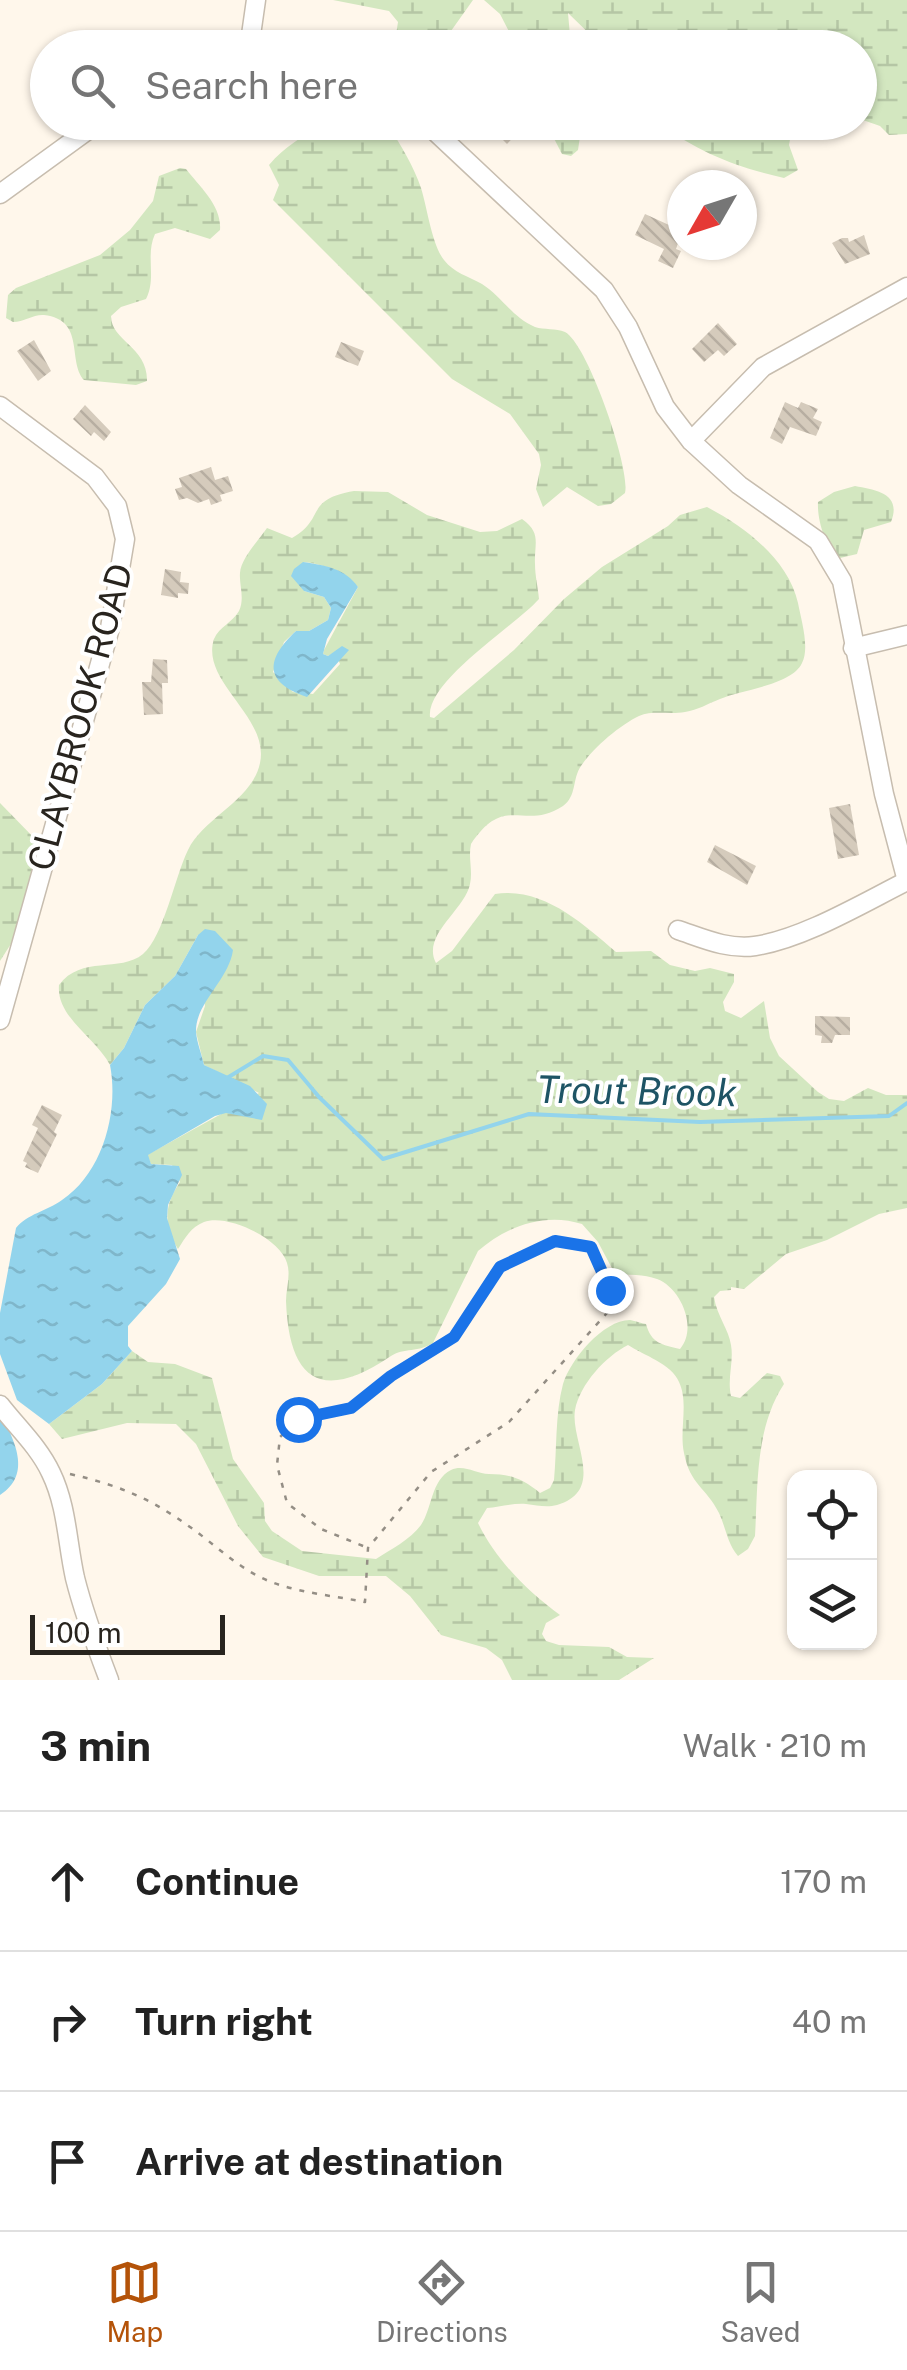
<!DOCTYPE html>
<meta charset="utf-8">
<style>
body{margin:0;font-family:"Public Sans",sans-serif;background:#f6f6f6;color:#222}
.controls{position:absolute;right:30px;bottom:30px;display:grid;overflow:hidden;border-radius:20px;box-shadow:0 2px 8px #0004}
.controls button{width:90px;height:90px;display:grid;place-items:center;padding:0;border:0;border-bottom:2px solid #e0e0e0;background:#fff;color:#222;font:50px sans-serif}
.compass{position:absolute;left:667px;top:170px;width:90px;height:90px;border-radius:50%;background:#fff;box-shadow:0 2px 8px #0004;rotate:231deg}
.scale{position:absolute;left:30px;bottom:25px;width:195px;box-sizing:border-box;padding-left:10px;border:5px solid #28241e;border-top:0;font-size:28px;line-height:35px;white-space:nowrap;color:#28241e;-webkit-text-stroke:8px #fff;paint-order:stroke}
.stop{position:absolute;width:30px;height:30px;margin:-22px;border:8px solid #1a73e8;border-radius:50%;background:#fff}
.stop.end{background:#1a73e8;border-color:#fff;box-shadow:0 2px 10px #0008}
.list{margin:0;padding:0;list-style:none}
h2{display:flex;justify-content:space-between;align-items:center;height:130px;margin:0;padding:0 40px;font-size:42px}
h2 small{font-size:32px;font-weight:400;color:#767676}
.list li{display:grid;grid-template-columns:65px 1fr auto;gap:30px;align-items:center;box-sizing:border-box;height:140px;padding:0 40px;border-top:2px solid #e0e0e0}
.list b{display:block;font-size:38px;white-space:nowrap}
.list em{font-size:32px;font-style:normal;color:#767676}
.icon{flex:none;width:55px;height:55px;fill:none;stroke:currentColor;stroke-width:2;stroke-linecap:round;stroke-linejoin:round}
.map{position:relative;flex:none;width:907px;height:1680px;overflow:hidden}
.search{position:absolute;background:#fff;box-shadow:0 2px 8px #0004;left:30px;right:30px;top:30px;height:110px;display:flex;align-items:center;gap:25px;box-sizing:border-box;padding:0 35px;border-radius:55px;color:#767676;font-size:38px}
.sheet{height:550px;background:#fff}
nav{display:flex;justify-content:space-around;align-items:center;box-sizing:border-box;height:140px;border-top:2px solid #e0e0e0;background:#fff;font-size:28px;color:#767676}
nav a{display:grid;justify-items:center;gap:5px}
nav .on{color:#b45309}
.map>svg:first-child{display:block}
</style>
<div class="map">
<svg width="907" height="1680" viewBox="0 0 907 1680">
<defs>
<pattern id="wetland-marsh" width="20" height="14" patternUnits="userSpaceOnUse" patternTransform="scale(2.5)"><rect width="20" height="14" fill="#d3e7c0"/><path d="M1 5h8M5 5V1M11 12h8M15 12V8" fill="none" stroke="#b5c6a5"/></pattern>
<pattern id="water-ripples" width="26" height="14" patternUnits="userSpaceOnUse" patternTransform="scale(2.5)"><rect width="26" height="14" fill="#93d4ec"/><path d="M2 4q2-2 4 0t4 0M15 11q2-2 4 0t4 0" fill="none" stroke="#7fb6ca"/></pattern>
<pattern id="building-back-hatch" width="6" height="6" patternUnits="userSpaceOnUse" patternTransform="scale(2.5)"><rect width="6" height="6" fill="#d5cbbc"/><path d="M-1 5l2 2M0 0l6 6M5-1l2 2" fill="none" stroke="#b7aea1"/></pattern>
</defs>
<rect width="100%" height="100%" fill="#fff7eb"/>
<!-- wetland -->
<g fill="url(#wetland-marsh)" fill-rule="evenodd">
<path d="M333 0H473L451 31 445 47 394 48 398 22 389 11Z"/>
<path d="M484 0H907V134L889 135 880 126 860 119V48L603 47 568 13 571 47H517L500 14Z"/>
<path d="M322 122 341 123 354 136C365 127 375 117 389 127 401 145 414 167 421 188 427 207 432 245 444 260 454 273 468 276 482 284 501 296 512 317 535 327 544 330 556 328 565 332 588 344 631 470 625 493L611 504 598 506 567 487 543 507 536 489 541 465 539 454 510 414 452 379 273 200 279 185 269 165C285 146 302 138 322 122Z"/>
<path d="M546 123H582L578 150 571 156 562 154Z"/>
<path d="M660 123H793L789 145 798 170 784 178C737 167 698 153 660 123Z"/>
<path d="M180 168 186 169C200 187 222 206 220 230L210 239 175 228 155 234C145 256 157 277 146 299L121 307 111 316C111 341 148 347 147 381L136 385 84 380C67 361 86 320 44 315 34 314 24 322 13 322L6 318 8 295 16 288 100 255 130 230 153 201 159 176Z"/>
<path d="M855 486C877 490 902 494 891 522L864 530 857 554 840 558C825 547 817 520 818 502L834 492Z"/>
<path d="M354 491 388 492 427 515 480 532 497 531 522 519C542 533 534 544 535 564 535 576 538 587 539 599 515 626 426 681 430 717L434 718 514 650 564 599 602 567 668 526 680 515 707 507C745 527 788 559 798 603 801 619 810 648 802 663 792 685 741 690 720 699 707 704 698 710 685 712 670 715 653 710 639 716 620 725 593 748 581 766 572 779 577 796 563 806 523 832 506 792 471 844 468 857 473 871 470 884 465 910 421 935 436 963L452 951 495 894C543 887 582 923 616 952L651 951 670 965 695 971 710 968 734 974V982L723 1002 725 1011 741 1018 764 1001 770 1038 779 1056 818 1092 829 1099 844 1101 868 1088 886 1095H907V1208L879 1214 827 1240 786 1254 744 1289 731 1287V1290L720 1291 714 1297C717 1316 729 1330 731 1345 734 1362 727 1378 731 1396L740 1398 767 1373 780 1376 784 1384C755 1428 758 1485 755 1536L748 1549 738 1556C727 1543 726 1528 719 1513 706 1487 690 1485 684 1453 679 1430 689 1403 679 1382 672 1364 643 1355 628 1345 606 1356 580 1384 575 1410 570 1441 607 1490 557 1505 546 1508 537 1505 526 1504 513 1503 500 1507 487 1508L478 1523C496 1560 527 1591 560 1615L546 1623 542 1634 546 1641 559 1645 609 1647 627 1657 654 1658 619 1680H512L502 1660 486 1648 441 1635 410 1596 386 1576H319L263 1557 238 1526 196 1444 176 1424 127 1423 62 1439 49 1424 102 1384 132 1351 148 1362 175 1364 212 1378 233 1459 264 1503 265 1521 272 1531 302 1551 376 1559C390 1550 411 1539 421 1525 432 1509 431 1480 451 1470 464 1464 476 1474 489 1474 510 1474 523 1479 540 1493L550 1488 554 1480C557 1449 555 1414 563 1384 570 1360 603 1320 630 1320 632 1320 644 1324 646 1324 651 1343 662 1345 680 1349 698 1328 681 1288 657 1279 644 1274 628 1275 615 1274L598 1242 582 1224C545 1212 507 1226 478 1251L433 1343C420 1352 403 1348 391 1356 323 1402 289 1383 286 1301 286 1289 291 1275 287 1263 281 1239 227 1213 204 1222 191 1227 185 1238 178 1249 163 1226 164 1205 180 1182L172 1165 151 1164 147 1155 259 1093 204 1065 196 1032 205 1006 198 935 175 976 145 1005 124 1048 110 1065C96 1038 56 1017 59 985 81 955 120 973 143 954 164 936 175 876 188 850 204 817 252 801 260 763 270 717 200 682 214 639 219 627 233 622 239 611 245 598 239 585 240 573 241 558 259 540 267 528L292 538C327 518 303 500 354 491ZM304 562C327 565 341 571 358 587L324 650 323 654 328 656 335 652 340 664 313 694 293 692 273 672 284 642 296 631H309L328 620 331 608 324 597 304 591Z"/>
<path d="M0 803 39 843 44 853 16 936 0 961Z"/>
</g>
<!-- water -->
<g fill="url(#water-ripples)">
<path d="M303 562C325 565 346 569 358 587L327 639 323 654 328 656 342 646 349 650 307 697C263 682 266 659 296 631H309L328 620 331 608 324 597 304 591 291 576 294 569Z"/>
<path d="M205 929 215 931 233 950C229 980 195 1003 196 1032 197 1043 202 1055 204 1065L250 1086 267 1104 262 1120 226 1113 215 1116 148 1155 151 1164 179 1166 182 1175 168 1205 167 1218 180 1259 166 1284 128 1326V1346L132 1351 102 1384 49 1424 17 1400 0 1354V1313L16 1228C27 1214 47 1211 62 1200 103 1173 119 1111 110 1065L124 1048 145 1005 175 976 198 935Z"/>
<path d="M0 1412C14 1440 33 1474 0 1495Z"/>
</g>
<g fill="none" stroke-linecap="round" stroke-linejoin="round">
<!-- stream -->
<path stroke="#93d4ec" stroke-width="4" d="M227 1078 263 1056 288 1060 319 1097 383 1159 529 1114 700 1122 889 1116 907 1103"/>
</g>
<!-- building -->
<g fill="url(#building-back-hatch)">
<path d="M485 122H510L519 131 507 144Z"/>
<path d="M645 214 682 231 676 249 681 251 673 268 658 261 664 249 635 235Z"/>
<path d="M864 235 870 254 845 264 832 243 842 238H848L849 242Z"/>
<path d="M718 323 737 344 724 356 718 350 704 362 692 349Z"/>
<path d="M34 340 51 371 38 381 17 351Z"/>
<path d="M341 342 364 351 358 366 335 357Z"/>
<path d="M785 402 798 408 801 402 818 409 813 418 822 422 816 436 790 427 782 444 770 438Z"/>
<path d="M85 405 111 432 104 441 94 432 91 436 73 419Z"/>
<path d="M211 467 215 480 228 476 233 491 220 495 222 501 211 505 209 499 198 503 187 498 179 500 175 489 182 487 179 478Z"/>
<path d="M165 569 181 572 180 582 189 583 188 594 178 593V598L161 595Z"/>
<path d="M153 659 167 660 168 683H162L163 714 144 715 142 682H151Z"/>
<path d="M850 804 859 855 838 859 829 808Z"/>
<path d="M715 845 756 866 747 885 707 862Z"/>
<path d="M815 1016 850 1017V1035H835L832 1043H821L822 1036 815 1035Z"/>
<path d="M42 1105 62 1115 54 1132 57 1134 38 1173 25 1167 27 1163 23 1161 38 1128 32 1125Z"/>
</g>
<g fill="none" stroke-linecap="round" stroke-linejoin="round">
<defs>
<g id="minor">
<path d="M250 42 256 0"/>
<path d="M220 48 250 42 274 48"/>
<path d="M425 122 604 290 628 327 665 407 691 441 739 485 818 541 842 581 884 794 907 881"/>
<path d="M0 194 99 122"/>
<path d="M0 406 95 477 117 506 125 539 110 628 0 1020"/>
<path d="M691 441 763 367 907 287"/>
<path d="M853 648 907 635"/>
<path d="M678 930C702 938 728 950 755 946 803 939 863 903 907 881"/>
<path d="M0 1405C17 1427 39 1447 51 1473 67 1506 67 1542 75 1578 84 1614 96 1646 109 1680"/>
</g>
</defs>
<!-- minor casing -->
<use href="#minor" stroke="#c7bdaf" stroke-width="21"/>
<!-- path -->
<path stroke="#948e85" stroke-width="2.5" stroke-dasharray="5 8" stroke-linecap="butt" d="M70 1474C118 1485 150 1498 190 1527 217 1546 242 1572 274 1583 302 1593 335 1596 365 1602L368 1548 431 1472 509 1422 607 1313 610 1290 591 1247 555 1241 500 1267 454 1337 391 1376 351 1409 298 1419 280 1437 277 1465 287 1503 321 1529 368 1548"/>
<!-- minor -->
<use href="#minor" stroke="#fff" stroke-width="18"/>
</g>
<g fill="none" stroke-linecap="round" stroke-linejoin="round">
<!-- route -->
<path stroke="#1a73e8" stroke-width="12" d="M298 1419 351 1408 391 1376 454 1337 500 1267 555 1241 591 1247 610 1290"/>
</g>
<g text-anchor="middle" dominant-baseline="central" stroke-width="8" stroke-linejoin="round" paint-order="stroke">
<!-- street labels -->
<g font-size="35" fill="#28241e" stroke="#fff">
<text transform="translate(80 717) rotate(-75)">CLAYBROOK ROAD</text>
</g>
<!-- water labels -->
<g font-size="38" font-style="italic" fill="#1e5465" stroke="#fff">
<text transform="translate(637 1091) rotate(1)">Trout Brook</text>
</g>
</g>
</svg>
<div class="controls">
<button><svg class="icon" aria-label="locate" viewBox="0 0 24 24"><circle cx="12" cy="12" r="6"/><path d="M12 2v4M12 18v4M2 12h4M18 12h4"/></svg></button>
<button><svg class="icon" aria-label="layers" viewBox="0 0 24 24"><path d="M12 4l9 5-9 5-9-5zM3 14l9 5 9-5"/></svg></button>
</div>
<svg class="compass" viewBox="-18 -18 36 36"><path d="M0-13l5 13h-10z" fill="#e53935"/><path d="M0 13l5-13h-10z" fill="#767676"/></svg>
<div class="scale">100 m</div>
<div class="stop" style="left:298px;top:1419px"></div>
<div class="stop end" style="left:610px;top:1290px"></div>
<div class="search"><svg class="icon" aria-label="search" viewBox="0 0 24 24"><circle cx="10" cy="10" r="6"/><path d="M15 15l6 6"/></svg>Search here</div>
</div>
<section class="sheet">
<h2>3 min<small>Walk · 210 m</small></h2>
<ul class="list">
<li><svg class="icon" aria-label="ahead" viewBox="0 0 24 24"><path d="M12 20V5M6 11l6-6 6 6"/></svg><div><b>Continue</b></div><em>170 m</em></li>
<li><svg class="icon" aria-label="right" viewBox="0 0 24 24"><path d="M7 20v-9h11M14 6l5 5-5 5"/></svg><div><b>Turn right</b></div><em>40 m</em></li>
<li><svg class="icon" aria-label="arrive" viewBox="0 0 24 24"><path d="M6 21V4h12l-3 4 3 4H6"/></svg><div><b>Arrive at destination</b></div></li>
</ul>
</section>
<nav>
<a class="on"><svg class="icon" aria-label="map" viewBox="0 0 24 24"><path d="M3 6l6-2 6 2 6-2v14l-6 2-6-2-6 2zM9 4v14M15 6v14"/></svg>Map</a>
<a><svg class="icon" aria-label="directions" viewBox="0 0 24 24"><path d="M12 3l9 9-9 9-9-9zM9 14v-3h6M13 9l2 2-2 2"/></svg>Directions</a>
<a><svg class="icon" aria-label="saved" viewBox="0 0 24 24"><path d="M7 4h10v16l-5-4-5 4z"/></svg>Saved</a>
</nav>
